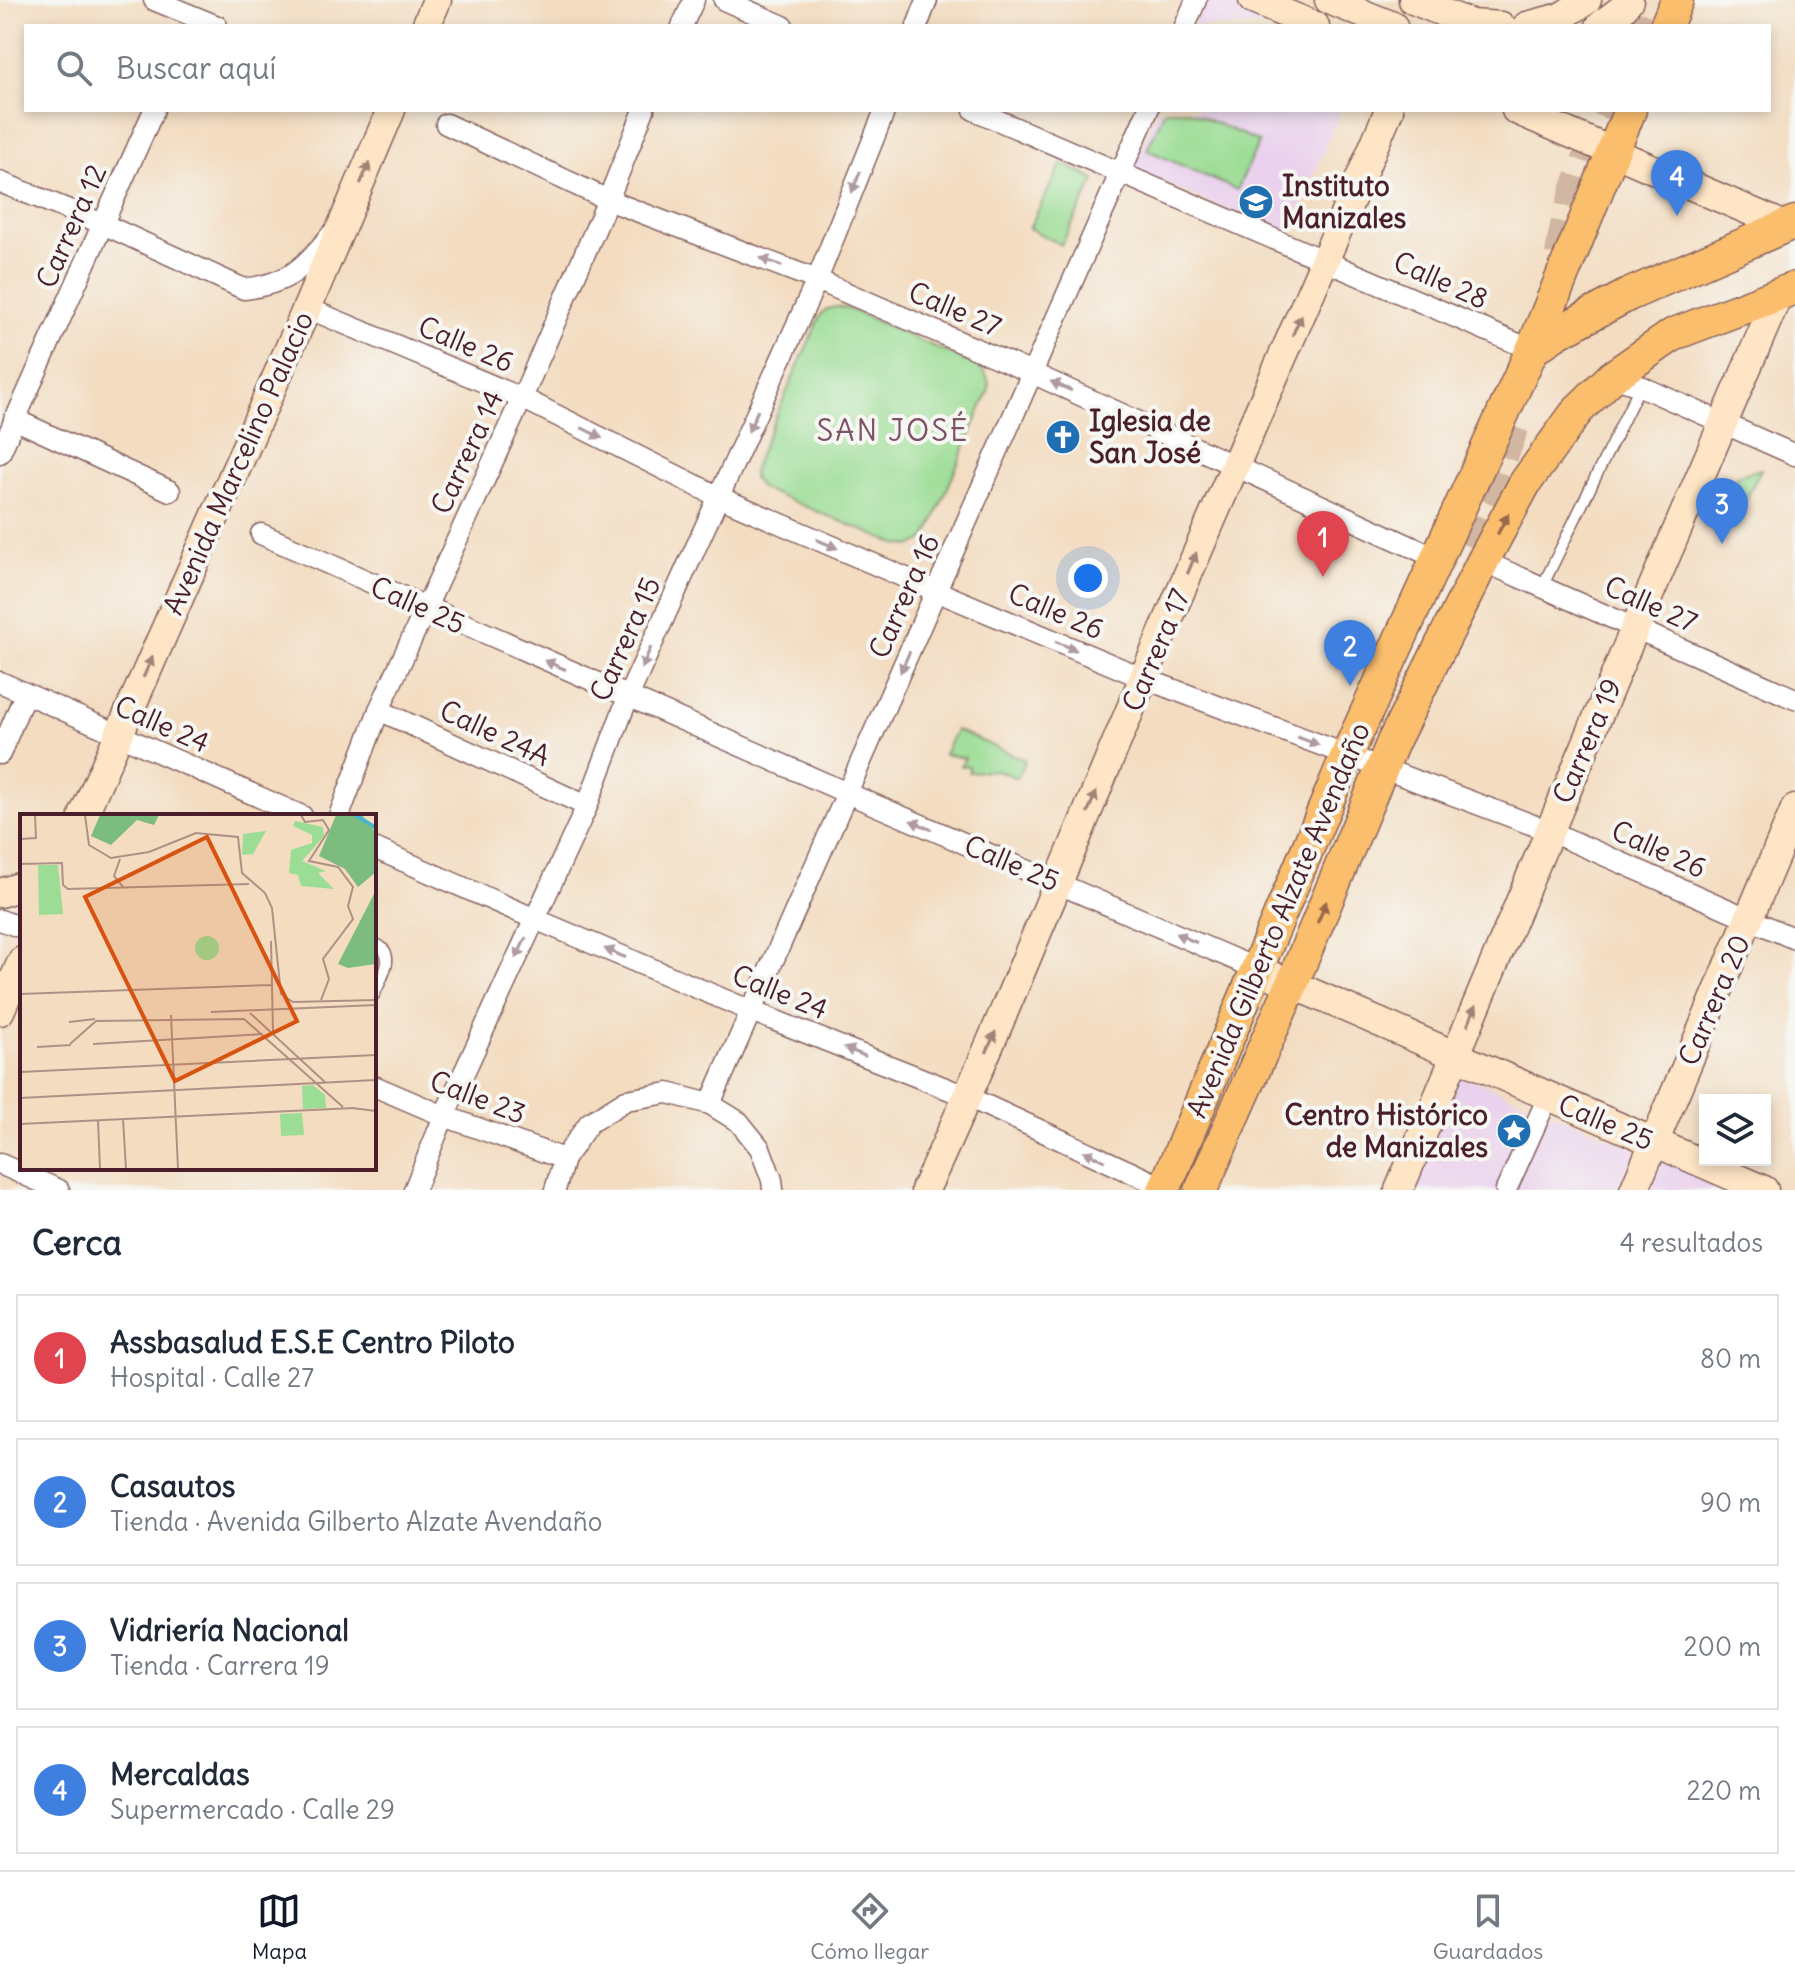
<!DOCTYPE html>
<html lang="es">
<meta charset="utf-8">
<style>
body{margin:0;font-family:Delius,sans-serif;background:#f2f2f3;color:#1f2937}
.controls{position:absolute;right:24px;bottom:24px;display:grid;overflow:hidden;border-radius:0px;box-shadow:0 4px 12px #0003}
.controls button{width:72px;height:72px;display:grid;place-items:center;padding:0;border:0;border-bottom:2px solid #e0e1e3;background:#fff;color:#1f2937;font:40px sans-serif}
.you{position:absolute;left:1088px;top:578px;width:28px;height:28px;margin:-20px;border:6px solid #fff;border-radius:50%;background:#1a73e8;box-shadow:0 0 0 12px #1a73e833}
.badge{display:grid;place-items:center;width:52px;height:52px;border-radius:50%;background:#111827;color:#fff;font-size:26px;font-weight:700}
.pin{position:absolute;translate:-50% -66px;filter:drop-shadow(0 2px 4px #0008)}
.pin::after{content:'';position:absolute;top:42px;width:28px;height:24px;background:inherit;clip-path:polygon(0 0,100% 0,50% 100%)}
.list{margin:0;padding:0;list-style:none}
h2{display:flex;justify-content:space-between;align-items:center;height:104px;margin:0;padding:0 32px;font-size:34px}
h2 small{font-size:26px;font-weight:400;color:#747a83}
.list li{display:grid;grid-template-columns:52px 1fr auto;gap:24px;align-items:center;box-sizing:border-box;height:128px;margin:0 16px 16px;padding:0 16px;border:2px solid #e0e1e3;border-radius:0px}
.list b{display:block;font-size:30px;white-space:nowrap}
.list p{margin:0;font-size:26px;white-space:nowrap;color:#747a83}
.list em{font-size:26px;font-style:normal;color:#747a83}
.icon{flex:none;width:44px;height:44px;fill:none;stroke:currentColor;stroke-width:2;stroke-linecap:round;stroke-linejoin:round}
.map{position:relative;flex:none;width:1795px;height:1190px;overflow:hidden}
.search{position:absolute;background:#fff;box-shadow:0 4px 12px #0003;left:24px;right:24px;top:24px;height:88px;display:flex;align-items:center;gap:20px;box-sizing:border-box;padding:0 28px;border-radius:0px;color:#747a83;font-size:30px}
.sheet{height:680px;background:#fff}
nav{display:flex;justify-content:space-around;align-items:center;box-sizing:border-box;height:112px;border-top:2px solid #e0e1e3;background:#fff;font-size:22px;color:#747a83}
nav a{display:grid;justify-items:center;gap:4px}
nav .on{color:#111827}
.map>svg:first-child{display:block}
</style>
<div class="map">
<svg width="1795" height="1190" viewBox="0 0 1795 1190">
<rect width="100%" height="100%" fill="#f6f6f2"/>
<filter id="ink" filterUnits="userSpaceOnUse"><feTurbulence type="fractalNoise" baseFrequency=".0125" numOctaves="2"/><feDisplacementMap in="SourceGraphic" scale="16" xChannelSelector="R" yChannelSelector="G"/><feConvolveMatrix kernelMatrix="1 2 1 2 8 2 1 2 1" color-interpolation-filters="sRGB"/></filter>
<filter id="wash" filterUnits="userSpaceOnUse"><feTurbulence type="fractalNoise" baseFrequency=".006" numOctaves="4" result="noise"/><feDisplacementMap in="SourceGraphic" scale="32" xChannelSelector="R" yChannelSelector="G"/><feGaussianBlur stdDeviation="1.8" result="paint"/><feColorMatrix in="noise" values="0 0 0 0 0 0 0 0 0 0 0 0 0 0 0 0 0 1.4 0 .05"/><feComposite in="paint" operator="in"/></filter>
<g filter="url(#wash)">
<rect width="100%" height="100%" fill="#f3dcc0"/>
<!-- built -->
<g fill="#ead1ed">
<path d="M1204 0H1223L1285 26H1193Z"/>
<path d="M1157 110H1341L1288 235 1132 170Z"/>
<path d="M1457 1073 1734 1190H1409Z"/>
</g>
<!-- green -->
<g fill="#9bdd94" stroke="#727e60" stroke-width="2">
<path d="M1165 110H1187L1259 142 1237 190 1147 150Z"/>
<path d="M1062 163 1095 180 1061 245 1029 228Z"/>
<path d="M836 307 846 308 974 364C985 372 989 375 989 390L926 539C915 546 909 547 896 544L760 488 753 478 754 466 821 314 827 309Z"/>
<path d="M1761 469 1736 520 1719 513 1738 475Z"/>
<path d="M956 730 1025 760 1017 778 996 770 969 772V766H961L965 758 944 754Z"/>
</g>
</g>
<g filter="url(#ink)">
<g fill="none" stroke-linecap="round" stroke-linejoin="round">
<!-- primary-tunnel -->
<g stroke="#d1b6a2" stroke-width="32" stroke-dasharray="32 16" stroke-linecap="butt">
<path d="M1646 26 1650 16"/>
<path d="M1561 255C1567 204 1589 157 1608 110"/>
<path d="M1468 546 1515 422"/>
</g>
<defs>
<g id="lane">
<path d="M1542 587 1640 386"/>
<path d="M374 943C399 953 382 977 374 995"/>
</g>
<g id="street">
<path d="M154 0 217 26"/>
<path d="M724 0 783 26"/>
<path d="M682 26 694 0"/>
<path d="M917 26 927 0"/>
<path d="M1185 26 1196 0"/>
<path d="M974 110 1532 350"/>
<path d="M446 124 608 200 817 280 1032 373 1436 558"/>
<path d="M0 182 103 224 244 289C292 283 302 268 333 233"/>
<path d="M307 308 522 398 719 497 936 591 1143 678 1549 831 1795 939"/>
<path d="M1612 377 1640 386 1795 455"/>
<path d="M14 419 170 491"/>
<path d="M0 453 154 110"/>
<path d="M261 534 847 793 1257 969"/>
<path d="M1483 561 1795 699"/>
<path d="M0 682 302 816"/>
<path d="M379 710 587 806"/>
<path d="M0 754 25 694"/>
<path d="M339 816 379 710 522 398 608 200 644 110"/>
<path d="M374 848 535 919 751 1011 968 1097 1165 1188"/>
<path d="M0 920 22 928"/>
<path d="M374 1086 444 1116 564 1159"/>
<path d="M710 1104 1148 110"/>
<path d="M0 1164 59 1190"/>
<path d="M414 1190 444 1116 587 806 628 697 817 280 885 110"/>
<path d="M555 1190 564 1159 589 1123 626 1100 668 1093 710 1104 739 1122 760 1148 772 1180 773 1190"/>
<path d="M1506 1190 1548 1097"/>
</g>
<g id="secondary">
<path d="M1253 0 1315 26"/>
<path d="M1329 0 1393 26"/>
<path d="M1413 0 1471 24 1501 26"/>
<path d="M426 26 437 0"/>
<path d="M1527 26 1561 17 1587 0"/>
<path d="M1600 26 1623 8 1629 0"/>
<path d="M1516 110 1785 226"/>
<path d="M83 816 307 308 391 110"/>
<path d="M0 893 22 886"/>
<path d="M1257 969 1764 1190"/>
<path d="M0 1011 22 961"/>
<path d="M925 1190C1003 1021 1071 849 1144 677 1224 487 1309 300 1389 110"/>
<path d="M1399 1190 1635 628 1779 293"/>
<path d="M1634 1190 1795 809"/>
</g>
<g id="primary">
<path d="M1666 26 1677 0"/>
<path d="M1532 350 1557 333 1628 295 1795 222"/>
<path d="M1164 1190 1347 755 1532 350 1630 110"/>
<path d="M1201 1190 1292 984 1393 742 1483 561 1525 483 1578 410 1612 377 1674 334 1795 288"/>
</g>
</defs>
<!-- lane casing -->
<use href="#lane" stroke="#85615f" stroke-width="13"/>
<!-- street casing -->
<use href="#street" stroke="#85615f" stroke-width="23"/>
<!-- secondary casing -->
<use href="#secondary" stroke="#85615f" stroke-width="31"/>
<!-- primary casing -->
<use href="#primary" stroke="#85615f" stroke-width="35"/>
<!-- lane -->
<use href="#lane" stroke="#fff" stroke-width="10"/>
<!-- street -->
<use href="#street" stroke="#fff" stroke-width="20"/>
<!-- secondary -->
<use href="#secondary" stroke="#fde5c5" stroke-width="28"/>
<!-- primary -->
<use href="#primary" stroke="#fabe6d" stroke-width="32"/>
</g>
<!-- one-way arrows -->
<defs><path id="oneway-solid" d="M-6-.8H1V-3.2L6.5 0L1 3.2V.8H-6Z" transform="scale(2)"/></defs>
<g fill="#a48278">
<use href="#oneway-solid" transform="translate(365 173) rotate(-67)"/>
<use href="#oneway-solid" transform="translate(1297 325) rotate(-66)"/>
<use href="#oneway-solid" transform="translate(1192 563) rotate(-67)"/>
<use href="#oneway-solid" transform="translate(148 667) rotate(-66)"/>
<use href="#oneway-solid" transform="translate(1092 802) rotate(-67)"/>
<use href="#oneway-solid" transform="translate(1472 1015) rotate(-67)"/>
<use href="#oneway-solid" transform="translate(991 1042) rotate(-67)"/>
</g>
<g fill="#ae9aa0">
<use href="#oneway-solid" transform="translate(856 182) rotate(112)"/>
<use href="#oneway-solid" transform="translate(771 262) rotate(-159)"/>
<use href="#oneway-solid" transform="translate(1061 386) rotate(-156)"/>
<use href="#oneway-solid" transform="translate(753 421) rotate(114)"/>
<use href="#oneway-solid" transform="translate(592 433) rotate(27)"/>
<use href="#oneway-solid" transform="translate(827 544) rotate(23)"/>
<use href="#oneway-solid" transform="translate(1066 646) rotate(23)"/>
<use href="#oneway-solid" transform="translate(646 658) rotate(114)"/>
<use href="#oneway-solid" transform="translate(905 662) rotate(114)"/>
<use href="#oneway-solid" transform="translate(555 665) rotate(-157)"/>
<use href="#oneway-solid" transform="translate(1308 741) rotate(21)"/>
<use href="#oneway-solid" transform="translate(921 825) rotate(-157)"/>
<use href="#oneway-solid" transform="translate(1186 938) rotate(-157)"/>
<use href="#oneway-solid" transform="translate(521 948) rotate(115)"/>
<use href="#oneway-solid" transform="translate(615 953) rotate(-157)"/>
<use href="#oneway-solid" transform="translate(855 1052) rotate(-158)"/>
<use href="#oneway-solid" transform="translate(1094 1156) rotate(-155)"/>
</g>
<g fill="#996749">
<use href="#oneway-solid" transform="translate(1503 524) rotate(-62)"/>
<use href="#oneway-solid" transform="translate(1322 912) rotate(-67)"/>
</g>
</g>
<!-- icons -->
<defs>
<symbol id="school-disc" viewBox="-11 -11 22 22"><circle r="9.5" fill="#1f6fb2" stroke="#f6f6f2"/><path d="M0-5L7-2L0 1L-7-2ZM-4 1L0 2.5L4 1V4Q0 6-4 4Z" fill="#fff"/></symbol>
<symbol id="church-disc" viewBox="-11 -11 22 22"><circle r="9.5" fill="#1f6fb2" stroke="#f6f6f2"/><path d="M-1.2-6h2.4v3.5h3.3v2.4h-3.3V6h-2.4V-.1h-3.3v-2.4h3.3Z" fill="#fff"/></symbol>
<symbol id="sight-disc" viewBox="-11 -11 22 22"><circle r="9.5" fill="#1f6fb2" stroke="#f6f6f2"/><path d="M0-6L1.8-2.2L6-1.7L2.9 1.2L3.7 5.4L0 3.3L-3.7 5.4L-2.9 1.2L-6-1.7L-1.8-2.2Z" fill="#fff"/></symbol>
</defs>
<g fill-rule="evenodd">
<use href="#school-disc" x="1236" y="182" width="40" height="40"/>
<use href="#church-disc" x="1043" y="417" width="40" height="40"/>
<use href="#sight-disc" x="1494" y="1111" width="40" height="40"/>
</g>
<g text-anchor="middle" dominant-baseline="central" stroke-width="8" stroke-linejoin="round" paint-order="stroke">
<!-- poi labels -->
<g font-size="28" font-weight="bold" fill="#4a1f2b" stroke="#f6f6f2" text-anchor="start">
<text x="1282" y="186">Instituto<tspan x="1282" dy="32">Manizales</tspan></text>
<text x="1089" y="421">Iglesia de<tspan x="1089" dy="32">San José</tspan></text>
<text x="1488" y="1115" text-anchor="end">Centro Histórico<tspan x="1488" dy="32">de Manizales</tspan></text>
</g>
<!-- street labels -->
<g font-size="28" fill="#4a1f2b" stroke="#f6f6f2">
<text transform="translate(71 226) rotate(-66)">Carrera 12</text>
<text transform="translate(1441 280) rotate(24)">Calle 28</text>
<text transform="translate(955 309) rotate(23)">Calle 27</text>
<text transform="translate(466 344) rotate(23)">Calle 26</text>
<text transform="translate(467 452) rotate(-65)">Carrera 14</text>
<text transform="translate(238 463) rotate(-66)">Avenida Marcelino Palacio</text>
<text transform="translate(904 596) rotate(-66)">Carrera 16</text>
<text transform="translate(1651 604) rotate(24)">Calle 27</text>
<text transform="translate(418 605) rotate(24)">Calle 25</text>
<text transform="translate(1056 611) rotate(23)">Calle 26</text>
<text transform="translate(625 639) rotate(-66)">Carrera 15</text>
<text transform="translate(1156 650) rotate(-67)">Carrera 17</text>
<text transform="translate(162 724) rotate(24)">Calle 24</text>
<text transform="translate(495 733) rotate(25)">Calle 24A</text>
<text transform="translate(1587 741) rotate(-67)">Carrera 19</text>
<text transform="translate(1659 849) rotate(24)">Calle 26</text>
<text transform="translate(1012 863) rotate(23)">Calle 25</text>
<text transform="translate(1278 920) rotate(-67)">Avenida Gilberto Alzate Avendaño</text>
<text transform="translate(780 992) rotate(22)">Calle 24</text>
<text transform="translate(1714 1000) rotate(-67)">Carrera 20</text>
<text transform="translate(478 1097) rotate(21)">Calle 23</text>
<text transform="translate(1606 1122) rotate(23)">Calle 25</text>
</g>
<!-- neighbourhood labels -->
<g font-size="30" letter-spacing="2" fill="#7d5467" stroke="#f6f6f2">
<text x="893" y="430">SAN JOSÉ</text>
</g>
</g>
<!-- overview -->
<g transform="translate(20 814)">
<rect width="356" height="356" fill="#f3dcc0"/>
<path d="M275 7 303 13 304 22 282 47 306 57 298 59 314 75 281 72 278 61 269 59 271 36 292 29V21L273 12ZM246 17 233 40 222 41 223 20Z" fill="#9bdd94"/>
<path d="M80 1H139L134 11 117 6 91 31 71 22ZM316 1H342L356 19V58L338 73 325 55 299 42ZM356 76V150L328 154 318 150Z" fill="#7cbc7e"/>
<path d="M18 51H38L43 100 19 101ZM175 134a12 12 0 1 1 24 0a12 12 0 1 1-24 0ZM293 271 305 281 306 294 283 295 282 272ZM282 299 284 321 261 322 260 300Z" fill="#9bdd94"/>
<path fill="none" stroke="#4ab6c6" stroke-width="4" d="M335 1 356 14"/>
<path fill="none" stroke="#af9084" stroke-width="2" d="M65 1 69 31 91 44 129 38 176 19 218 23 222 59 245 79 252 94 261 180 273 188 356 186M281 1 285 8 303 6 309 16 289 47 318 53 333 73 328 92 333 105 303 145 309 165 301 186M0 25 16 24 15 1M100 45 94 62 103 73M0 50 42 49 43 71 48 75 229 70M251 127 253 217M0 180 251 171M191 198 356 191M230 199 306 269M151 201 158 355M49 208 75 205M50 230 76 207 224 205 323 293M73 230 243 220M17 233 51 231M0 258 356 241M0 284 356 266M332 294 356 297M103 305 106 355M78 306 80 355M0 310 334 294"/>
<path fill="#d8530f" fill-opacity="0.15" stroke="#d8530f" stroke-width="4" d="M187 23 277 207 155 267 65 83Z"/>
<rect width="356" height="356" fill="none" stroke="#4a1f2b" stroke-width="4"/>
</g>
</svg>
<div class="controls">
<button><svg class="icon" aria-label="layers" viewBox="0 0 24 24"><path d="M12 4l9 5-9 5-9-5zM3 14l9 5 9-5"/></svg></button>
</div>
<div class="you"></div>
<div class="pin badge" style="left:1323px;top:577px;background:#e0444e">1</div>
<div class="pin badge" style="left:1350px;top:686px;background:#3f7fe0">2</div>
<div class="pin badge" style="left:1722px;top:544px;background:#3f7fe0">3</div>
<div class="pin badge" style="left:1677px;top:216px;background:#3f7fe0">4</div>
<div class="search"><svg class="icon" aria-label="search" viewBox="0 0 24 24"><circle cx="10" cy="10" r="6"/><path d="M15 15l6 6"/></svg>Buscar aquí</div>
</div>
<section class="sheet">
<h2>Cerca<small>4 resultados</small></h2>
<ul class="list">
<li><span class="badge" style="background:#e0444e">1</span><div><b>Assbasalud E.S.E Centro Piloto</b><p>Hospital · Calle 27</p></div><em>80 m</em></li>
<li><span class="badge" style="background:#3f7fe0">2</span><div><b>Casautos</b><p>Tienda · Avenida Gilberto Alzate Avendaño</p></div><em>90 m</em></li>
<li><span class="badge" style="background:#3f7fe0">3</span><div><b>Vidriería Nacional</b><p>Tienda · Carrera 19</p></div><em>200 m</em></li>
<li><span class="badge" style="background:#3f7fe0">4</span><div><b>Mercaldas</b><p>Supermercado · Calle 29</p></div><em>220 m</em></li>
</ul>
</section>
<nav>
<a class="on"><svg class="icon" aria-label="map" viewBox="0 0 24 24"><path d="M3 6l6-2 6 2 6-2v14l-6 2-6-2-6 2zM9 4v14M15 6v14"/></svg>Mapa</a>
<a><svg class="icon" aria-label="directions" viewBox="0 0 24 24"><path d="M12 3l9 9-9 9-9-9zM9 14v-3h6M13 9l2 2-2 2"/></svg>Cómo llegar</a>
<a><svg class="icon" aria-label="saved" viewBox="0 0 24 24"><path d="M7 4h10v16l-5-4-5 4z"/></svg>Guardados</a>
</nav>
